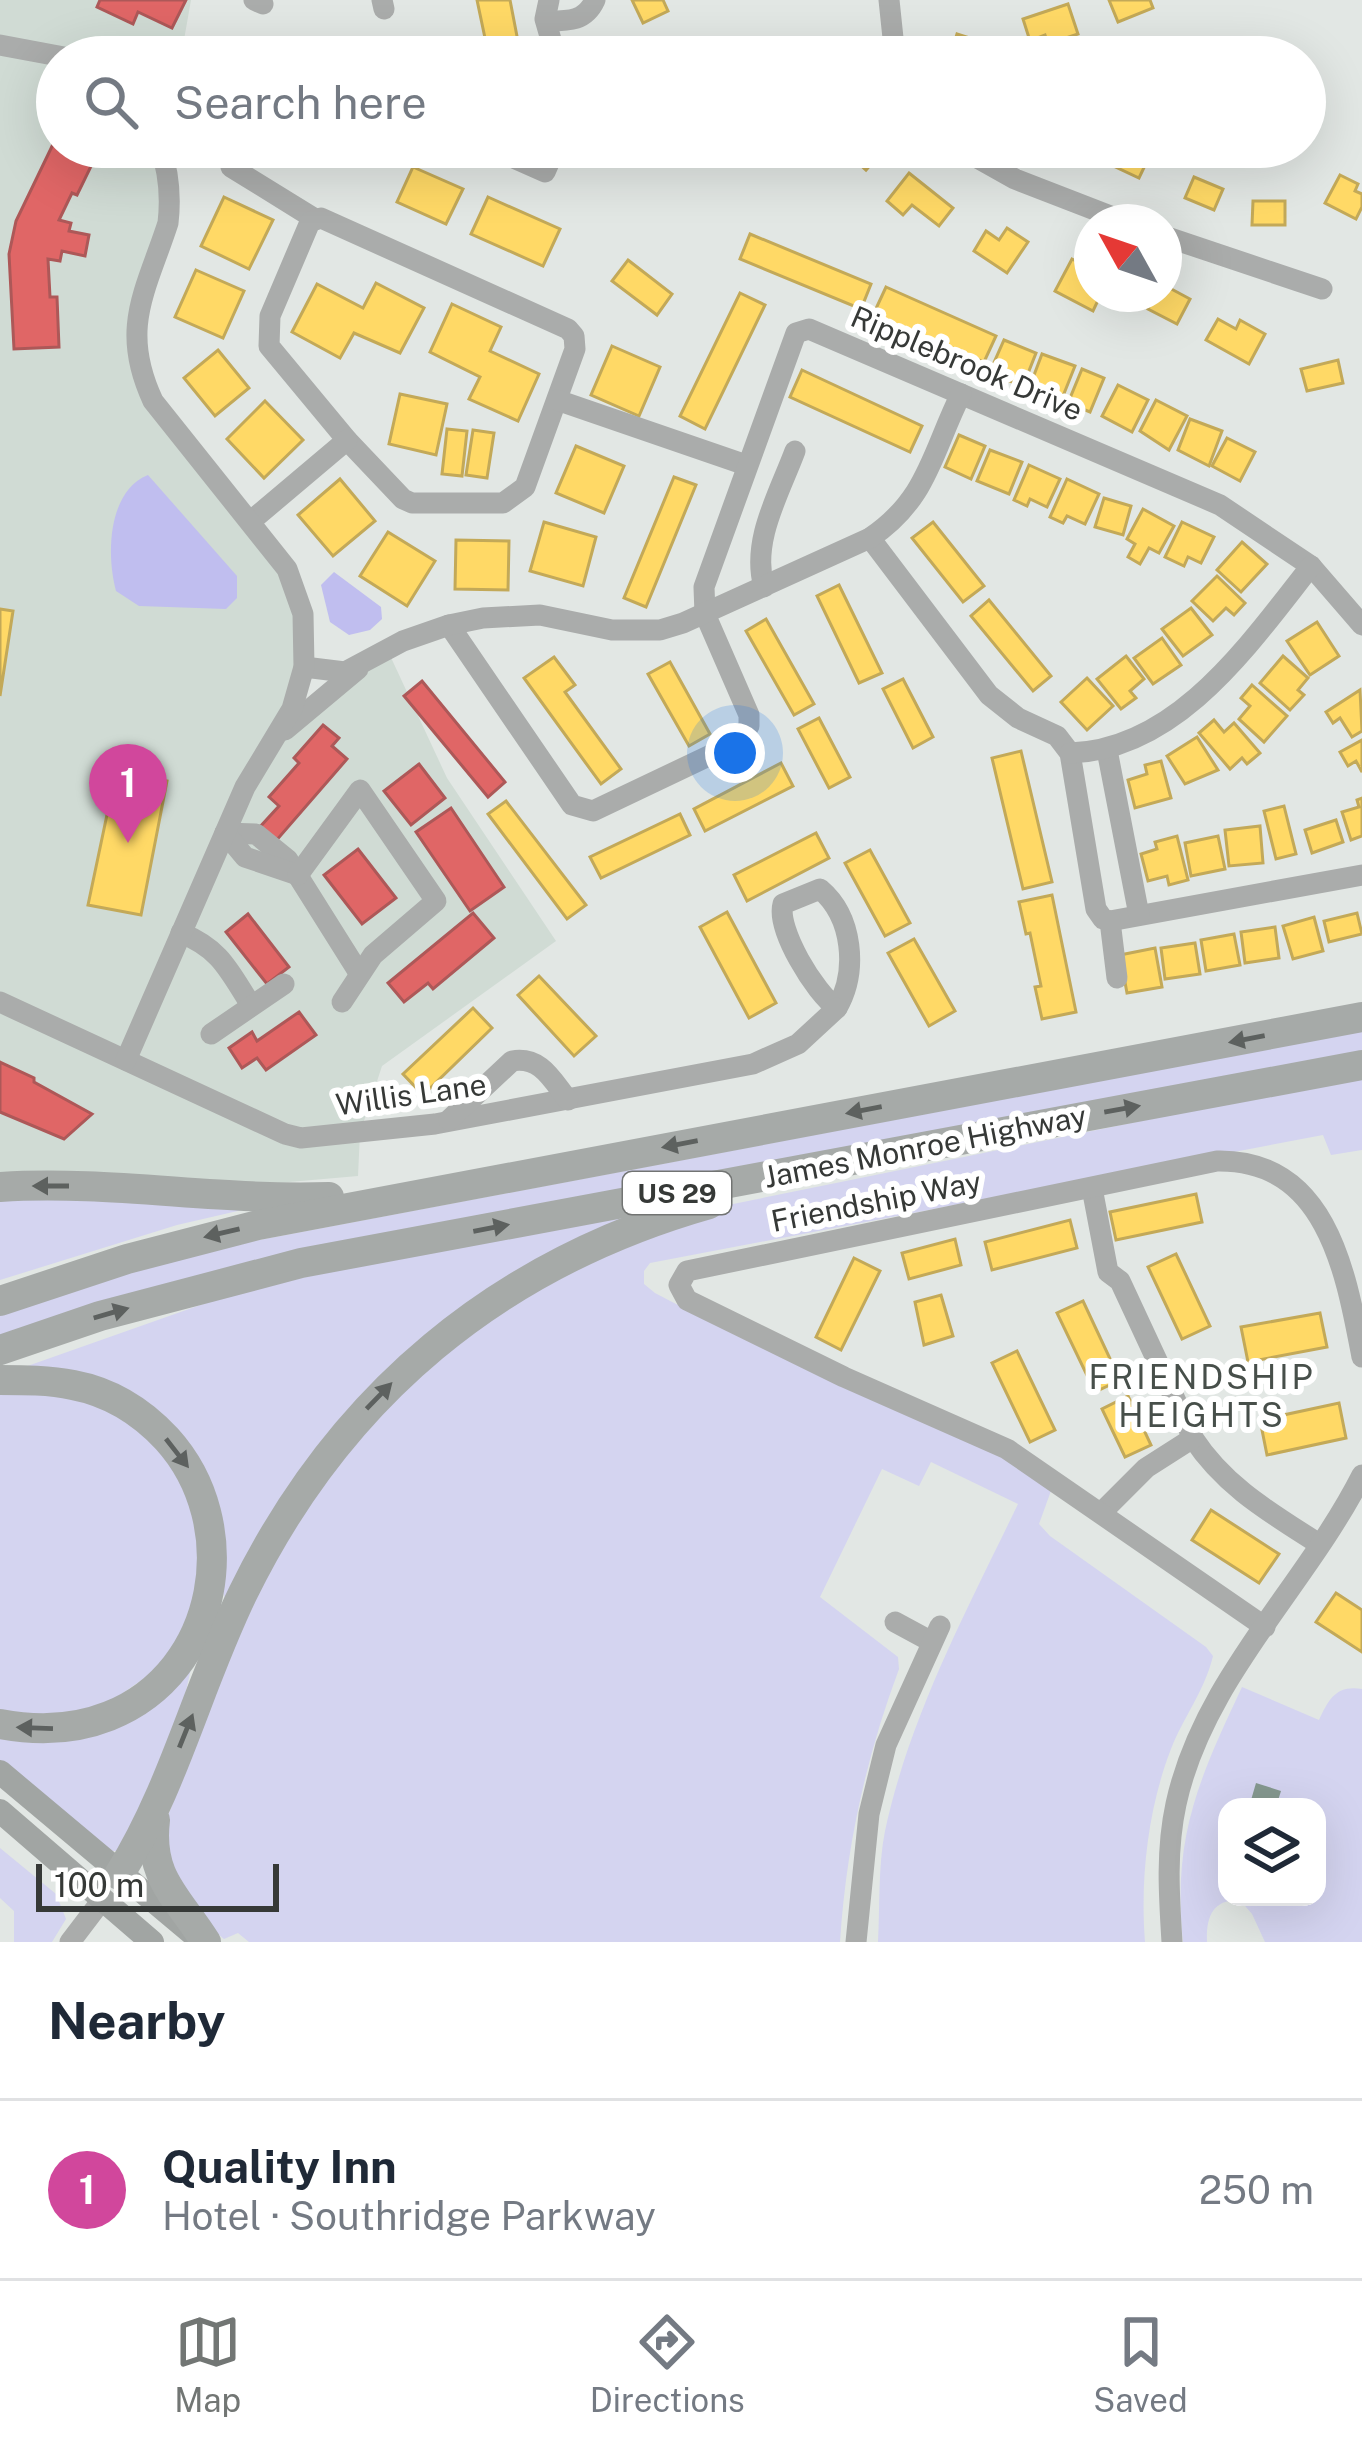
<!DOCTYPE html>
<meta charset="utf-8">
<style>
body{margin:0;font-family:"Public Sans",sans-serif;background:#f6f6f7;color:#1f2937}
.controls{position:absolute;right:36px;bottom:36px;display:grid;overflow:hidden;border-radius:24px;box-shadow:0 12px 48px #0002}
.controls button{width:108px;height:108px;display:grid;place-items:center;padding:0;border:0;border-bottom:3px solid #e0e1e3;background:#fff;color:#1f2937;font:60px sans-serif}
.compass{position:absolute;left:1074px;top:204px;width:108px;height:108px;border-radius:50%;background:#fff;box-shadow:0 12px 48px #0002;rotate:310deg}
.scale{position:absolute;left:36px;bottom:30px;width:243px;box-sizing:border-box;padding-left:12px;border:6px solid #363937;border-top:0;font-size:33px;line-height:42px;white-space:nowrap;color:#363937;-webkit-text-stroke:9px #fff;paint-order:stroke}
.you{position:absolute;left:735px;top:753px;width:42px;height:42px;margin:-30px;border:9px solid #fff;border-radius:50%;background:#1a73e8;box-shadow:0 0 0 18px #1a73e833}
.badge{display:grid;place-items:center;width:78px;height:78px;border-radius:50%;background:#727674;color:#fff;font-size:39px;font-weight:700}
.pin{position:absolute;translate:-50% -99px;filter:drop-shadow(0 3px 6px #0008)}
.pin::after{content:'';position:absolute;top:63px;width:42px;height:36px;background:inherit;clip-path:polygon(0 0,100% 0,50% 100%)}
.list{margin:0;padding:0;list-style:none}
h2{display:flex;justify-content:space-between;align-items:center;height:156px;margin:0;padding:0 48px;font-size:51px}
h2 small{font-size:39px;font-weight:400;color:#747a83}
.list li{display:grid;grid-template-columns:78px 1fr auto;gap:36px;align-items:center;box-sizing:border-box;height:180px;padding:0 48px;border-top:3px solid #e0e1e3}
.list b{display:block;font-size:45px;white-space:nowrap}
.list p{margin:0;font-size:39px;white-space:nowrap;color:#747a83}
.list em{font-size:39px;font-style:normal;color:#747a83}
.icon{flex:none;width:66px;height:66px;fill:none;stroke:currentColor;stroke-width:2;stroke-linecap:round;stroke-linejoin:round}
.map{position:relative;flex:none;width:1362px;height:1942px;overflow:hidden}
.search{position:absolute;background:#fff;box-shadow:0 12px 48px #0002;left:36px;right:36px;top:36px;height:132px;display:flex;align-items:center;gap:30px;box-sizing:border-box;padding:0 42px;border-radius:66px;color:#747a83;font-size:45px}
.sheet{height:336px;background:#fff}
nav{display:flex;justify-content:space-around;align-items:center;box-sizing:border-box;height:168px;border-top:3px solid #e0e1e3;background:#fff;font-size:33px;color:#747a83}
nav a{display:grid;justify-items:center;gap:6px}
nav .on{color:#727674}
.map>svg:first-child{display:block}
</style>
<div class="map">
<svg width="1362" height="1942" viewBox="0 0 1362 1942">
<rect width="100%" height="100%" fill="#e2e7e4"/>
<!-- built -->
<path fill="#d0dbd4" d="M0 0H191L181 57H57V147H168L157 259 137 359 300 604 292 709 387 649 447 778 556 941 382 1066 360 1133 358 1176 255 1185 0 1175Z"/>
<!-- green -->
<g fill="#d4d4f0" fill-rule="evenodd">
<path d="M1362 1031V1055L0 1337V1312L207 1250Z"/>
<path d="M1362 1076V1150L1331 1155 1323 1135 650 1263 644 1271V1284L655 1293 739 1337 981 1444 1052 1488 1039 1524 1050 1536 1206 1647 1213 1656C1205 1690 1183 1718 1171 1749 1148 1808 1140 1879 1145 1942H878C880 1906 878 1866 885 1831 910 1715 967 1610 1018 1504L931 1462 919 1486 882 1469 820 1597 898 1657 899 1669C866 1757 846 1848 840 1942H249L238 1933 224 1939 195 1915 160 1836 264 1571 372 1413 510 1296 684 1214Z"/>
<path d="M0 1193 268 1204 177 1225 0 1280Z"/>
<path d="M631 1216 453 1320 225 1599 172 1429 2 1375 240 1291 378 1261Z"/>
<path d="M0 1389 76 1393 155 1438 200 1515 195 1607 162 1666 98 1710 0 1717Z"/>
<path d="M194 1655 177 1731 119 1851H110L0 1761V1732L38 1738Z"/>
<path d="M1242 1687 1319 1720C1329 1699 1336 1685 1362 1689V1942H1265L1252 1914 1240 1900C1212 1899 1206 1918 1207 1942H1183C1172 1837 1199 1779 1242 1687ZM1227 1807H1317V1897H1227Z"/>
<path d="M0 1848 56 1894 66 1919 52 1942H14V1911L0 1898Z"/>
</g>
<!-- water -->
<g fill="#c0beef">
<path d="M148 475 237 576V598L226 609 139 606 116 591C106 554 108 491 148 475Z"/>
<path d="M334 572 381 607 382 619 370 630 349 635 330 622 321 585Z"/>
</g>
<!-- homes -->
<g fill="#ffd966" stroke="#c3a958" stroke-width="3">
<path d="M477 0H510L521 57H489Z"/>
<path d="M632 0H663L668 11 643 23Z"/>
<path d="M1109 0H1150L1153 8 1118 22Z"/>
<path d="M1068 4 1078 34 1048 44 1045 35 1030 41 1023 19Z"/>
<path d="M957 34 979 41 974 57H950Z"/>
<path d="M841 147H879L888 155 878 166 873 162 866 170Z"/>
<path d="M1112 147H1133L1150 155 1139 178 1105 162Z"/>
<path d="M413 167 463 189 446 224 397 202Z"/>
<path d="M909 173 953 208 939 226 912 205 903 215 887 201Z"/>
<path d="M1340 175 1358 184 1355 191 1362 194V207L1356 219 1325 203Z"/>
<path d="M1194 177 1223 189 1214 210 1185 198Z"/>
<path d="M224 197 273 220 249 269 201 246Z"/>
<path d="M488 197 560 229 543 266 471 234Z"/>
<path d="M1253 201H1285V225H1252Z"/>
<path d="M1007 228 1028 242 1007 273 974 251 986 231 999 240Z"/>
<path d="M750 234 871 284 861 309 740 259Z"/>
<path d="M1072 259 1088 267 1084 275 1092 279V294H1101L1093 311 1055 291Z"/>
<path d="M628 260 672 294 657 315 612 281Z"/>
<path d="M196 270 244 291 223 338 175 317Z"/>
<path d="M376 283 424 308 400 353 354 333 340 358 292 332 317 284 363 308Z"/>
<path d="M1164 285 1190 299 1177 324 1148 309 1150 304 1135 296 1164 294Z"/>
<path d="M886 287 996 336 984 362 952 348 950 351 873 315Z"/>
<path d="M740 293 765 305 705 429 680 416Z"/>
<path d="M452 304 501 327 490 351 539 374 518 421 469 399 480 377 430 352Z"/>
<path d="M1218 319 1236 329 1240 320 1265 334 1249 364 1206 340Z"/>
<path d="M1004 340 1036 353 1023 386 1007 380 1009 374 992 367Z"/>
<path d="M612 346 660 367 639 416 591 395Z"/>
<path d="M218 350 249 388 215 416 184 378Z"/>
<path d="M1042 354 1075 366 1061 401 1045 395 1048 389 1031 383Z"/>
<path d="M1338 360 1343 383 1307 391 1301 369Z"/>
<path d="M1082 369 1104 378 1090 412 1068 403Z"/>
<path d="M802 370 922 426 910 452 790 397Z"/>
<path d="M1118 385 1148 400 1132 432 1102 416Z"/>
<path d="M400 394 447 404 436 455 389 444Z"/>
<path d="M1156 400 1187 416 1169 450 1140 431Z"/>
<path d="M265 401 303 440 264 478 227 439Z"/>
<path d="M1190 419 1222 431 1209 466 1178 450Z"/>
<path d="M447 429 467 431 462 476 442 474Z"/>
<path d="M473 430 494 433 487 478 466 475Z"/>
<path d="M959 435 985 446 971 479 945 467Z"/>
<path d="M1227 438 1255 452 1240 481 1212 466Z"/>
<path d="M576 446 624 466 604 513 556 493Z"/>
<path d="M990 450 1022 462 1009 494 977 481Z"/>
<path d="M1029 465 1060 479 1047 507 1030 499 1027 506 1014 500Z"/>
<path d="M674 477 696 485 646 607 624 598Z"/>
<path d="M340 479 375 521 333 556 298 515Z"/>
<path d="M1067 479 1099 494 1085 524 1067 516 1063 523 1050 517Z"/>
<path d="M1104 498 1131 506 1123 535 1095 527Z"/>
<path d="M1143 509 1174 526 1159 553 1149 548 1140 564 1128 557 1135 544 1127 539Z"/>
<path d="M544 522 596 537 583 586 530 571Z"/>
<path d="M933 522 984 586 963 602 912 538Z"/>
<path d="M1182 522 1214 537 1201 563 1188 557 1184 566 1165 557Z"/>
<path d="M388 532 435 561 407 606 360 576Z"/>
<path d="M456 540 509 541 508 590 455 589Z"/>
<path d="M1242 542 1267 564 1241 592 1217 570Z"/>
<path d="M1217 576 1245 603 1234 615 1226 608 1213 621 1192 601Z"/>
<path d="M839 585 882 673 859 683 817 596Z"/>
<path d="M989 600 1051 676 1033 691 971 616Z"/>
<path d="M1191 608 1212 635 1183 656 1162 629Z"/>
<path d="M0 609 13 611 0 696Z"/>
<path d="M766 619 814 704 794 715 746 631Z"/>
<path d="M1317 622 1339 656 1310 675 1287 641Z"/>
<path d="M1162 638 1181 665 1153 684 1134 658Z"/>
<path d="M1126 656 1144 679 1130 691 1136 698 1121 709 1097 679Z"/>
<path d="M1283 656 1308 678 1298 690 1304 695 1290 710 1260 683Z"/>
<path d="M554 657 575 685 565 692 621 769 601 784 524 678Z"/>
<path d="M670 662 710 734 689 746 648 674Z"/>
<path d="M1087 678 1113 706 1087 730 1061 702Z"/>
<path d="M903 679 933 737 913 748 883 689Z"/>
<path d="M1252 685 1287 716 1264 742 1239 719 1250 706 1241 698Z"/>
<path d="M1360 690 1362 731 1352 737 1340 718 1333 723 1326 712Z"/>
<path d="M819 718 850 777 829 788 798 729Z"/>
<path d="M1214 720 1224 732 1234 723 1260 753 1247 764 1242 758 1230 769 1199 733Z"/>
<path d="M1197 737 1218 770 1185 784 1167 756Z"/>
<path d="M1362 740V772L1356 761 1348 766 1340 752Z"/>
<path d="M1021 751 1052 882 1023 889 992 758Z"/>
<path d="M1161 761 1171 798 1135 808 1128 780 1147 774 1145 765Z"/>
<path d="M781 763 793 786 705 831 694 809Z"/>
<path d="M116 772 167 781 141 915 88 905Z"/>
<path d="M1362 798V836L1351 840 1342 812 1359 807 1357 800Z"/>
<path d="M506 801 586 905 567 919 488 814Z"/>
<path d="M1284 806 1296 854 1276 859 1264 811Z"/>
<path d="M680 814 690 835 601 878 590 857Z"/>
<path d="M1336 820 1343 842 1312 853 1305 830Z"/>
<path d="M1260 826 1263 863 1229 866 1225 830Z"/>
<path d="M816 833 829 858 747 901 734 875Z"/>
<path d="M1177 836 1188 880 1169 885 1167 876 1148 881 1141 854 1157 849 1155 842Z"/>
<path d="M1218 836 1225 869 1191 876 1185 843Z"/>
<path d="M870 850 910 923 885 936 845 863Z"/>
<path d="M1052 895 1076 1012 1042 1019 1035 987 1041 986 1030 933 1026 934 1019 902Z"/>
<path d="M727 912 776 1003 749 1018 700 927Z"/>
<path d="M1357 913 1362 934 1329 942 1324 921Z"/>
<path d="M1314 917 1323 951 1293 959 1283 926Z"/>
<path d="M1275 927 1279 958 1245 963 1241 932Z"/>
<path d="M1234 934 1240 965 1206 971 1201 940Z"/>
<path d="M914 939 955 1011 929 1026 888 953Z"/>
<path d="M1195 943 1200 974 1165 979 1161 948Z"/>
<path d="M1155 948 1162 987 1127 993 1120 955Z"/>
<path d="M539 976 596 1036 574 1056 518 995Z"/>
<path d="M473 1008 492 1028 423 1095 403 1074Z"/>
<path d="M1196 1194 1202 1222 1116 1240 1110 1212Z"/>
<path d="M1070 1220 1077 1248 992 1270 985 1242Z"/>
<path d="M955 1239 961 1265 909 1279 902 1253Z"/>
<path d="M1176 1254 1210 1326 1182 1339 1148 1267Z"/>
<path d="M854 1258 880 1271 841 1350 816 1337Z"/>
<path d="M941 1295 953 1336 924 1345 915 1302Z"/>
<path d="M1083 1301 1120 1380 1095 1392 1057 1313Z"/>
<path d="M1320 1313 1327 1347 1248 1362 1241 1327Z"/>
<path d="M1017 1351 1055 1430 1030 1442 992 1363Z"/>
<path d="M1128 1396 1151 1445 1125 1457 1102 1409Z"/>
<path d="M1339 1403 1346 1438 1267 1455 1260 1420Z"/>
<path d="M1211 1510 1279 1554 1259 1583 1192 1540Z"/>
<path d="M1336 1593 1362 1610V1652L1316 1622Z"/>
</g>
<!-- shops -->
<g fill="#e06666" stroke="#ad5858" stroke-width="3">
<path d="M100 0H186L172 28 138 12 133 24 97 7Z"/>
<path d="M57 136V147H88L98 152 77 195 72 193 59 220 71 223 69 231 89 235 85 256 62 251 60 261 48 259 50 297H57L59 347 14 349 9 254 16 221Z"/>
<path d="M422 681 505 782 488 797 404 696Z"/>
<path d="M323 725 339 738 332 746 347 759 275 842 259 828 279 806 269 797 299 763 294 758Z"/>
<path d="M419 764 445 798 411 825 384 791Z"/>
<path d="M451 808 504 887 470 911 416 832Z"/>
<path d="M358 849 396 898 362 924 324 875Z"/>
<path d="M473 913 494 938 433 989 428 983 404 1002 388 983Z"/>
<path d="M248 914 289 967 267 984 226 932Z"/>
<path d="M299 1012 316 1035 266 1070 257 1058 242 1068 229 1048 252 1032 257 1041Z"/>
<path d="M0 1062 34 1078V1082L92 1114 64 1139 0 1112Z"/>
</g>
<!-- building -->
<path fill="#85988f" d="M1256 1783 1281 1791 1276 1807H1249Z"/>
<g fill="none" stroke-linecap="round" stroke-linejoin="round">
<!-- minor -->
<g stroke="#aaacab" stroke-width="21">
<path d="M254 0 263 4"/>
<path d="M382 0 384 9"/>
<path d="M549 0 545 19 556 57"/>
<path d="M889 0 895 57"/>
<path d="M546 21C568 21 585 22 595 0"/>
<path d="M0 45 64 57"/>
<path d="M489 147 545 172 556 147"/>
<path d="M958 147 1015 179 1126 222"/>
<path d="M231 167 315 219"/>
<path d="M321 218 568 329 574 336 575 349 525 487 503 503H412L403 499 347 440 269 346 270 316 310 222Z"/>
<path d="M1164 236 1322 289"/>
<path d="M557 400 746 465"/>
<path d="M251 521 347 440"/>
<path d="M870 538 989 695 1018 718 1057 736 1070 753 1096 909 1103 919 1110 921 1362 875"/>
<path d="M764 587C751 541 779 494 795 451"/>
<path d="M449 625 572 805 593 811 738 742 749 726V715L705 614 704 587 796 333 809 329 1220 505 1311 566 1362 625"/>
<path d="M304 667 345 672 403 641 449 625 483 618 540 615 612 630H660L683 623 870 538C928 499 932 452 961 394"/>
<path d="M285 730 358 669"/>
<path d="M1107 750 1139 915"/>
<path d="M1070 753C1178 750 1250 643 1311 566"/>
<path d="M225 833 256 834 288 860 359 973"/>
<path d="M225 833 245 857 298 875"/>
<path d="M298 875 360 790 436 901 373 955 342 1002"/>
<path d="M820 889C853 917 858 971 837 1008 815 993 776 929 783 904Z"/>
<path d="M1110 921 1117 978"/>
<path d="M181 933C221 949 229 971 251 1005"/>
<path d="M0 1002 285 1134 301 1138 435 1124 753 1064 798 1044 837 1008"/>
<path d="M211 1034 284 984"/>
<path d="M126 1060 245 787 292 709 304 667 303 614 287 569 153 401C119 328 146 291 168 223 171 197 169 172 160 147"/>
<path d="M449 1120 512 1061C541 1056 552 1080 568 1100"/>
<path d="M1092 1188 1108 1272 1120 1281 1193 1438C1225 1487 1271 1513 1319 1544"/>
<path d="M1101 1513 1146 1468 1193 1438"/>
<path d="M895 1622 932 1642"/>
<path d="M1265 1627 1007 1449 844 1377 687 1300 679 1285 687 1271 1217 1161C1327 1159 1346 1273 1362 1357"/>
<path d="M70 1942 102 1900"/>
<path d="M856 1942 869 1814 886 1745 940 1626"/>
<path d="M1172 1942C1169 1895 1166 1850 1176 1804 1203 1679 1306 1586 1362 1475"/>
</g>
<!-- major -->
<g stroke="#a1a5a3" stroke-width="24">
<path d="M0 1772 192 1933"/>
<path d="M0 1811 152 1942"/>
</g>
<!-- highway -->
<g stroke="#a6aaa8" stroke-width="30">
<path d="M0 1187C110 1180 219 1201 329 1197"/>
<path d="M0 1301 127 1259 258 1225 1362 1017"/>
<path d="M0 1350 100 1316 301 1263 1362 1065"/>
<path d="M0 1380C24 1380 49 1380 73 1385 110 1392 142 1412 167 1439 244 1524 220 1672 109 1716 74 1730 37 1731 0 1724"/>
<path d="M155 1820C148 1878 178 1897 206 1942"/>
<path d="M119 1875C174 1787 198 1685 243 1593 340 1395 498 1264 709 1204"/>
</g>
</g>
<!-- one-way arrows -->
<defs><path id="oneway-solid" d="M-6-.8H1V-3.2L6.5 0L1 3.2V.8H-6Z" transform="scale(3)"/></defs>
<g fill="#5d615f">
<use href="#oneway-solid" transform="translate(1247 1039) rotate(169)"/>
<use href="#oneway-solid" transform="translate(1122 1109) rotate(-10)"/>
<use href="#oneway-solid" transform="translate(864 1110) rotate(169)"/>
<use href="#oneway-solid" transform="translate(680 1144) rotate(169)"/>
<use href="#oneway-solid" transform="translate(51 1186) rotate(180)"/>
<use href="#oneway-solid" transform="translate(491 1228) rotate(-11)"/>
<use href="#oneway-solid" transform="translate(222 1233) rotate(167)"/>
<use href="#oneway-solid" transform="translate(111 1313) rotate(-16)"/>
<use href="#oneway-solid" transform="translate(379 1396) rotate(-46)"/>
<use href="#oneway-solid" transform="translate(177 1453) rotate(52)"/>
<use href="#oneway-solid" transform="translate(35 1728) rotate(-178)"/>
<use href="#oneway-solid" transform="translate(186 1731) rotate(-68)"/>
</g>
<g text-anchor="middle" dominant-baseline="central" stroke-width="12" stroke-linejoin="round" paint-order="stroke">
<!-- shield labels -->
<rect fill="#fff" stroke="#727473" stroke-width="3" x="623" y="1172" width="108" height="42" rx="9"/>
<g font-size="27" font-weight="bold" fill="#363937">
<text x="677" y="1193">US 29</text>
</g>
<!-- street labels -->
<g font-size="30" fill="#363937" stroke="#fff">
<text transform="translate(967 363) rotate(23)">Ripplebrook Drive</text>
<text transform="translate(411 1094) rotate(-8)">Willis Lane</text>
<text transform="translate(925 1146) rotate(-11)">James Monroe Highway</text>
<text transform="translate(876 1201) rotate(-11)">Friendship Way</text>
</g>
<!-- neighbourhood labels -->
<g font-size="33" letter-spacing="3" fill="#474f4a" stroke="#fff">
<text x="1202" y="1377">FRIENDSHIP<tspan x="1202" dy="38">HEIGHTS</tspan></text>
</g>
</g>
</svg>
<div class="controls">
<button><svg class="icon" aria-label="layers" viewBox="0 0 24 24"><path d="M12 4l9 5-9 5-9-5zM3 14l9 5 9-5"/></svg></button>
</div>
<svg class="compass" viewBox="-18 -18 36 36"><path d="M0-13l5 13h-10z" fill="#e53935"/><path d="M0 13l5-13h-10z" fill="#747a83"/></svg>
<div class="scale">100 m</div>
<div class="you"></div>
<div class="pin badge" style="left:128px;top:843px;background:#d1479c">1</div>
<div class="search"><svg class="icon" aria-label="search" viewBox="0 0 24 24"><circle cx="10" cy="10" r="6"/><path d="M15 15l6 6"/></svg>Search here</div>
</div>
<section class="sheet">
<h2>Nearby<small></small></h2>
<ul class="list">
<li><span class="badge" style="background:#d1479c">1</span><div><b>Quality Inn</b><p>Hotel · Southridge Parkway</p></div><em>250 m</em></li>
</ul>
</section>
<nav>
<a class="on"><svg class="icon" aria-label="map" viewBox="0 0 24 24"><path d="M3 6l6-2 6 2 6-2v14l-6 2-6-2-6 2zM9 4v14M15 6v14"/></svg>Map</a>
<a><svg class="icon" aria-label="directions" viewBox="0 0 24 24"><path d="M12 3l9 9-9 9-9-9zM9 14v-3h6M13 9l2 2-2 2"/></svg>Directions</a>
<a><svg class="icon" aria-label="saved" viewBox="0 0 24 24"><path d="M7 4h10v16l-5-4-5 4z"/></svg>Saved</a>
</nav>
